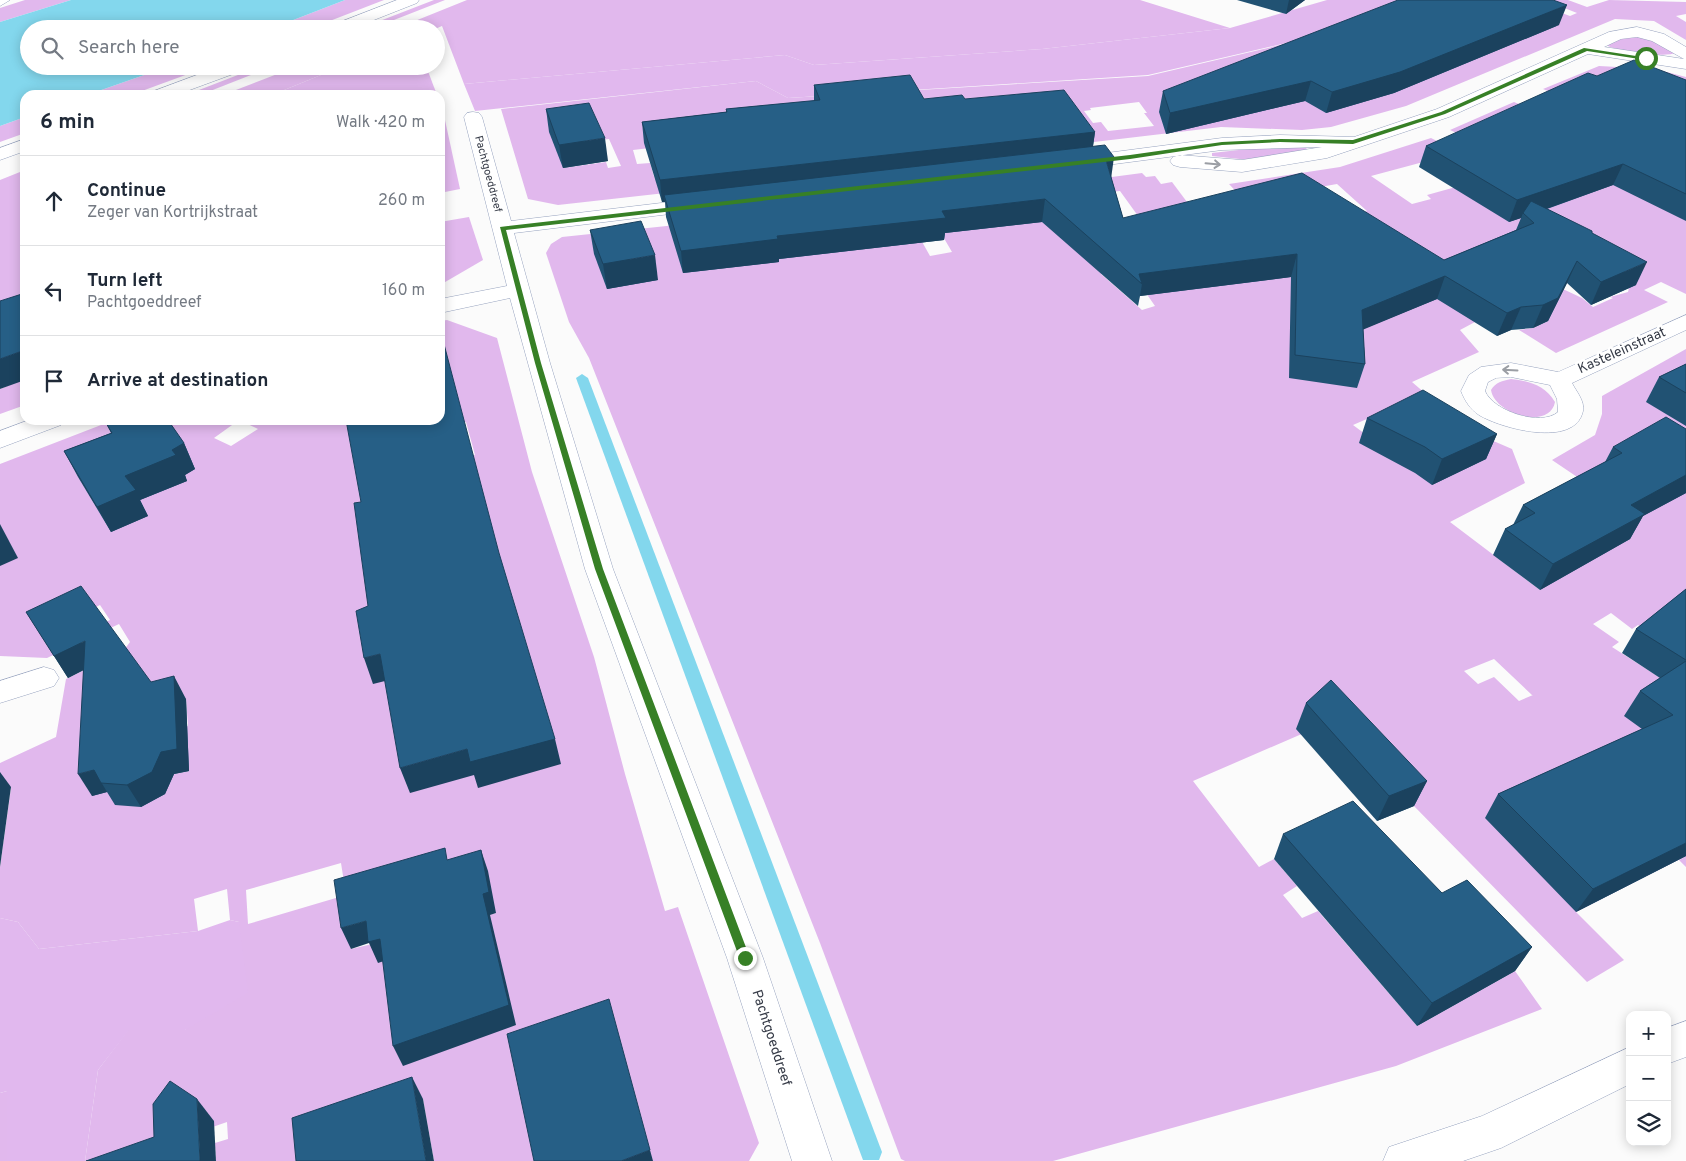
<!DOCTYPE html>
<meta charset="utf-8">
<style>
body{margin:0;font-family:Overpass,sans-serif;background:#f6f6f7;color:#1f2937}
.controls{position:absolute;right:15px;bottom:15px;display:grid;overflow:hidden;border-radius:10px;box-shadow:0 2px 12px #0003}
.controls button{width:45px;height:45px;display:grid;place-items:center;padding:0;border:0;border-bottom:1px solid #e0e1e3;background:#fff;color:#1f2937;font:25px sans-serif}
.stop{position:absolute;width:15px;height:15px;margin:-11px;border:4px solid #378026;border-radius:50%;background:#fff}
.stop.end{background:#378026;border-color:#fff;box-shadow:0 1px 5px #0008}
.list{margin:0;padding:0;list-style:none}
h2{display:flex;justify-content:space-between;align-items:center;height:65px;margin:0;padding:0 20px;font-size:21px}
h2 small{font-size:16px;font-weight:400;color:#747a83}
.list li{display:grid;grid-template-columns:32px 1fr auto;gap:15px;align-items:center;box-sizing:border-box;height:90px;padding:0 20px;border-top:1px solid #e0e1e3}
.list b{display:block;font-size:19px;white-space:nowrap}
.list p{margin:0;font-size:16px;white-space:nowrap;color:#747a83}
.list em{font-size:16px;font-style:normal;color:#747a83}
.icon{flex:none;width:28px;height:28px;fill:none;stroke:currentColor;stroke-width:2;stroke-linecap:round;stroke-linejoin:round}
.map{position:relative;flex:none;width:1686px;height:1161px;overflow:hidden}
.search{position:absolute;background:#fff;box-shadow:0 2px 12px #0003;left:20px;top:20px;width:425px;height:55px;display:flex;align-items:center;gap:12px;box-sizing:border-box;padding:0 18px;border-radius:28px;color:#747a83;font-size:19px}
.panel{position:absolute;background:#fff;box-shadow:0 2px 12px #0003;left:20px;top:90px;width:425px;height:335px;border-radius:15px}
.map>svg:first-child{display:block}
</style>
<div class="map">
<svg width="1686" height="1161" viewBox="0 0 1686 1161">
<rect width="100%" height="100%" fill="#fbfbfb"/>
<!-- green -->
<g fill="#e1b8ed" fill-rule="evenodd">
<path d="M25 0H71L0 22V8Z"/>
<path d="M345 0H384L309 29H270Z"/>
<path d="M434 0H445L371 29H359Z"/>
<path d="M467 0H1140L1230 28 1042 49 814 65 785 55 464 84 442 26 435 29H395Z"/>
<path d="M1544 0H1568L1587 7 1609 0 1686 2V14L1676 16 1686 22V40L1654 21 1615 19 1406 106 1331 127 1302 130 1221 127 1094 142 1007 155 558 205 528 199 501 109 756 81 788 98 1148 76 1425 11 1551 9 1570 16 1577 13ZM1139 102 1147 113H1144L1154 126 1108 131 1101 122 1093 123 1084 111 1091 110 1090 108ZM609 139 621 166 608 168 606 162 563 168 599 140ZM650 148 655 180 650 163 637 164 633 150Z"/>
<path d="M1631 36 1650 38 1675 53C1666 58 1618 51 1608 46L1607 43Z"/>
<path d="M170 66H210L131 95H87Z"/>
<path d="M261 66H274L200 95H186Z"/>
<path d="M298 66H343L272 95H223Z"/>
<path d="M1599 66 1655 69 1686 77V294L1661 282 1644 290 1668 302 1556 353 1519 330 1533 328 1548 321 1475 322 1460 330 1479 352 1412 382 1468 430 1512 449 1525 483 1450 522 1540 590 1592 487 1552 460 1595 435 1602 414V396L1686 349V656L1638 625 1632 629 1611 613 1593 624 1619 642 1612 647 1662 679 1658 740 1686 768V867L1679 860 1686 856 1576 912 1624 960 1587 982 1411 803 1334 720 1193 781 1259 867 1274 859 1297 886 1283 895 1302 918 1318 911 1417 1026 1515 971 1542 1009 1396 1066 1053 1161H905L901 1159 820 943 589 358 569 322 546 253 551 244 562 237 789 213 1056 198 1146 227 1120 191 1099 193 1089 180 1142 173 1146 177 1155 176 1161 184 1172 182 1190 206 1243 199 1229 184 1340 167 1431 138 1447 146 1476 142 1450 130 1514 102 1538 112 1567 99 1543 89ZM1427 161 1463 185 1427 195 1431 199 1412 204 1371 176ZM1337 184 1367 211 1315 221 1286 193ZM938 228 952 252 930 256 916 231ZM1130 270 1155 306 1142 310 1101 274ZM1534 271 1629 288 1628 292 1610 297 1613 298 1593 307 1582 298 1565 290ZM1376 415 1432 484 1353 425ZM1494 659 1532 695H1533L1519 701 1494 677 1478 684 1464 671Z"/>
<path d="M443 111 460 189 440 193V112Z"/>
<path d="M25 117V133L0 142V126Z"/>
<path d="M1274 146 1305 147 1309 151 1249 160 1212 156V153Z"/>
<path d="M25 170V405L0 414V389L12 384 0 364V180Z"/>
<path d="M469 217 483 260 440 285V222Z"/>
<path d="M447 320 497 338 532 472 594 657 625 774 665 911 678 907 759 1143 749 1161H434L423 1099 308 1161H216L215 1143 228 1139 227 1122 204 1130 165 1161H85L98 1070 129 1029 185 1030 239 922 230 920 227 889 194 899 198 931 39 949 18 922 0 918V867L11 788 0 790V763L56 737 66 679 124 650 130 642 119 624 47 658 0 656V464L114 420H440V321ZM239 420 258 429 231 446 214 438ZM466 422 475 455 435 464 355 446ZM100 605 110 620 50 650 40 634ZM186 699 188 726 179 729 189 771 174 774 152 707ZM341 863 346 895 248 924 246 890ZM496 913 462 923 351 949 347 919Z"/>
<path d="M1511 379C1529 381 1545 385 1555 402 1550 430 1495 415 1491 390 1496 382 1502 381 1511 379Z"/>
<path d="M7 1091V1161H0V1093Z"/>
</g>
<!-- forest -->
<g fill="#e1b8ee">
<path d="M1327 0H1441L1425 11 1148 75 788 98 756 81 475 111 464 84 785 55 814 65 1042 49 1230 28Z"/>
<path d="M343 66H426L437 95H272Z"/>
<path d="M0 918 18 922 39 949 198 931 230 920 239 922 248 993 185 1030H129L98 1070 85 1161H7V1091L0 1093Z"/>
</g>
<!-- water -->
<path fill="#83d7ed" d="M71 0H345L270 29H29V66H170L87 95H25V117L0 126V22Z"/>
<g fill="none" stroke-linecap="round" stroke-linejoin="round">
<!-- stream -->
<path fill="#83d7ed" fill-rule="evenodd" d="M582 374 588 378 882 1152 879 1160H863L860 1152 576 378Z"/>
<defs>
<g id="minor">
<path d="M1637 27 1664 34 1686 47V69L1588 54 1449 117 1327 158 1242 172 1180 167 1173 165 1170 161 1173 157 1180 155 1242 160 1322 147 1222 150 1076 169 1069 167 1066 163 1069 159 1076 157 1222 138 1280 135 1354 137 1437 109 1609 32ZM1637 37 1652 41 1684 59 1604 47 1621 39Z"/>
<path d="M473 112 479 113 482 117 511 221 703 198 710 200 713 204 710 208 703 210 514 233 550 363 613 569 763 958 832 1161H792L727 958 585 569 510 298 440 313V299L507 286 464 117 467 113Z"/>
<path d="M1686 315V330L1572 383C1576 391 1585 401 1583 411 1575 449 1500 428 1479 415 1470 409 1465 401 1461 391L1469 375 1481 367 1511 363 1558 372ZM1511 377 1550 385 1557 399 1558 412C1541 427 1493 411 1485 391L1488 382 1496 378Z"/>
<path d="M29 420H64L61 425 0 448V431Z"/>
<path d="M44 667 54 670 59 678 54 686 0 703V681Z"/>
</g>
<g id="tertiary">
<path d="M1686 1021V1057L1667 1064V1028Z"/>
<path d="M1630 1047V1084L1501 1148 1463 1161H1383L1389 1147 1482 1116Z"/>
</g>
<g id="trunk">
<path d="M0 0H10L0 6Z"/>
<path d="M397 0H419L417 3 351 29H328L330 26Z"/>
<path d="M221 66H246L244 70 176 95H151L154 91Z"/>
<path d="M25 139V151L0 160V148Z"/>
</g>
</defs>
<!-- minor casing -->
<use href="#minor" stroke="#97a3bf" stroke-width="1"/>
<!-- tertiary casing -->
<use href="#tertiary" stroke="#97a3bf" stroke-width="1"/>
<!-- trunk casing -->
<use href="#trunk" stroke="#97a3bf" stroke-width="1"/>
<!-- minor -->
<use href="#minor" fill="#fff" fill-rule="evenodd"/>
<!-- tertiary -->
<use href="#tertiary" fill="#fff" fill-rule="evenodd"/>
<!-- trunk -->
<use href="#trunk" fill="#fff" fill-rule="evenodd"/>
</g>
<!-- wall -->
<g fill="#215273">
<path d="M1237 0H1305L1286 14Z"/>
<path d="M1559 25 1394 93 1326 113 1305 101 1166 134 1159 112 1163 91Z"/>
<path d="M1597 76 1686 80V221L1613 185 1547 209 1592 233 1636 285 1591 305 1567 283 1548 321 1533 328 1511 330 1497 336 1437 299 1363 329 1365 364 1357 388 1289 378 1291 277 1140 296 1138 306 1042 222 945 233 944 240 779 259V262L683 273 666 217 665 202H662L644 143 642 122 726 112V109L814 101V85L924 99H965L1095 132 1093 146 1111 177 1123 218 1444 260 1516 230 1521 218 1509 222 1419 167 1426 146Z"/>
<path d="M546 109 608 161 563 168 549 132Z"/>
<path d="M590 230 658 280 607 289 594 254Z"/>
<path d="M1686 364V426L1646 402 1659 377Z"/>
<path d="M1367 418 1497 434 1486 459 1432 485 1415 473 1359 443Z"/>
<path d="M106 423 184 443 195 469 185 475 187 481 140 500 148 516 111 532 78 477 64 451 111 433Z"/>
<path d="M1686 429V493L1643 516 1630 539 1540 590 1493 555 1505 529 1513 525 1523 505 1605 462 1613 447Z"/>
<path d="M1686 589V856L1576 912 1485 818 1498 794 1642 729 1624 716 1640 691 1660 678 1622 653 1636 629Z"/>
<path d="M26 612 151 682 186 699 189 771 174 774 165 794 141 807 115 805 107 792 92 796 83 670 68 678Z"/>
<path d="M1306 703 1427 781 1414 806 1377 821 1296 729Z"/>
<path d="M1283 834 1442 893 1532 947 1515 971 1417 1026 1274 859Z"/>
</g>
<!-- shaded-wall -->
<g fill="#1b425e">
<path d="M1289 0H1305L1286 14Z"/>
<path d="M1567 5 1559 25 1394 93 1326 113 1332 92Z"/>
<path d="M1311 81 1305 101 1166 134 1170 113Z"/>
<path d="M1095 132 1092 153 664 195 665 202H662L660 180Z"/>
<path d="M605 138 608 161 563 168 559 145Z"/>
<path d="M1114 157 1111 179 1106 160Z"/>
<path d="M1623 164 1613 185 1526 216 1523 213 1521 218 1509 222 1517 200Z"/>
<path d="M1045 199 1042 222 945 233 944 240 779 259V262L683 273 681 251 942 211Z"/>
<path d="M1297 254 1291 277 1140 296 1142 284 1139 274Z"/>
<path d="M655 255 658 280 607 289 603 264Z"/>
<path d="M1577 261 1567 283 1548 321 1533 328 1543 305Z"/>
<path d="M1647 262 1636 285 1591 305 1601 282Z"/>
<path d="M1445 276 1437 299 1355 333 1362 310Z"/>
<path d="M1521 307 1511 330 1497 336 1507 313Z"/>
<path d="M25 350V380L0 389V359Z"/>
<path d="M1497 434 1486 459 1432 485 1442 459Z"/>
<path d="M184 443 195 469 185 475 187 481 140 500 148 516 111 532 97 507 125 476Z"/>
<path d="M1686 475V493L1643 516 1630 539 1540 590 1553 564 1631 505Z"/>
<path d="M0 524 18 558 0 566Z"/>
<path d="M85 641 98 663 68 678 54 656Z"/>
<path d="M380 654 389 680 373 684 364 658Z"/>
<path d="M174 676 186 699 189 771 174 774 165 794 141 807 127 785Z"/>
<path d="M555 739 561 764 478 788 474 775 410 793 400 768 467 749Z"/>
<path d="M94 770 107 792 92 796 78 774Z"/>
<path d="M0 772 11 787 0 867Z"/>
<path d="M1427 781 1414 806 1377 821 1389 796Z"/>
<path d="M1686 843V856L1576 912 1593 889Z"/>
<path d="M481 850 488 871 496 913 490 915 516 1025 403 1066 393 1046 483 894Z"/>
<path d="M366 921 380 939 390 959 378 963 369 943 351 949 341 928Z"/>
<path d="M1532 947 1515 971 1417 1026 1432 1003Z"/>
<path d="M412 1077 423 1099 434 1161H426Z"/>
<path d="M197 1099 214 1121 216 1161H200Z"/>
<path d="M650 1150 653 1161H621Z"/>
</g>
<!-- building -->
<g fill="#265f86" stroke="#1b425e">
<path d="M1398 0H1553L1567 5 1400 72 1332 92 1311 81 1170 113 1163 91Z"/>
<path d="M1634 60 1686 80V194L1623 164 1517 200 1426 146 1588 73 1597 76Z"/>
<path d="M910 75 924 99 962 95 965 99 1064 90 1095 132 660 180 642 122 727 112 726 109 820 100 814 85Z"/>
<path d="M589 103 605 138 559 145 546 109Z"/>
<path d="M1105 145 1114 157 1106 160 1123 218 1302 173 1444 260 1534 223 1523 213 1531 201 1592 231V233L1647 262 1601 282 1577 261 1558 298 1543 305 1521 307 1507 313 1445 276 1362 310 1365 364 1295 355 1297 254 1139 274 1142 284 1045 199 942 211 946 218 777 236 778 239 681 251 664 195Z"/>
<path d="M641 221 655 255 603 264 590 230Z"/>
<path d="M25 293V350L0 359V301Z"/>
<path d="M440 329 499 553 555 739 470 762 467 749 400 768 380 654 364 658 356 611 368 606 354 503 361 502 346 420H440Z"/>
<path d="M1686 364V393L1659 377Z"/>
<path d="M1423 390 1497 434 1442 459 1425 447 1367 418Z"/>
<path d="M1666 417 1686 429V475L1631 505 1645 514 1553 564 1505 529 1535 513 1523 505 1622 453 1613 447Z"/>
<path d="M114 420H168L184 443 172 450 176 455 125 476 136 490 97 507 64 451 112 433 106 423Z"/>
<path d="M81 586 151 682 174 676 177 749 161 752 152 772 127 785 101 783 94 770 78 774 85 641 54 656 26 612Z"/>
<path d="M1686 589V660L1636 629Z"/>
<path d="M1686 661V843L1593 889 1498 794 1673 715 1640 691Z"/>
<path d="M1331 680 1427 781 1389 796 1306 703Z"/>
<path d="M1353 801 1442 893 1467 880 1532 947 1432 1003 1283 834Z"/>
<path d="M445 848 447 860 481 850 489 892 483 894 509 1005 393 1046 380 939 368 942 366 921 341 928 334 880Z"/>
<path d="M609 999 650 1150 621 1161H534L507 1034Z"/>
<path d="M412 1077 426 1161H296L292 1118Z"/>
<path d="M170 1081 197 1099 200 1161H86L154 1137 153 1104Z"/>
</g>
<!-- one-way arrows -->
<defs><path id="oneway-shaft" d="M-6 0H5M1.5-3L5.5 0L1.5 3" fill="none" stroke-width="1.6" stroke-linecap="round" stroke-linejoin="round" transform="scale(1.25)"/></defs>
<g stroke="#9b9ea4">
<use href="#oneway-shaft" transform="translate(1213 164) rotate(5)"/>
<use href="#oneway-shaft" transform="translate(1510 370) rotate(-177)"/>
</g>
<!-- route -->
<path fill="#378026" d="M1584 48 1649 58 1646 60 1587 51 1445 114 1353 144 1280 142 1222 145 1130 159 506 230 541 363 603 569 750 958 745 963 741 962 595 569 535 363 500 227 1130 155 1222 142 1280 139 1353 140 1441 112Z"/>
<g text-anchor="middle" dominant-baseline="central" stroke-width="5" stroke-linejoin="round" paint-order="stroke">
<!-- far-street labels -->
<g font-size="11" fill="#373c48" stroke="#fff">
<text transform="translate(488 174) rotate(75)">Pachtgoeddreef</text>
</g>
<!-- street labels -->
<g font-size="14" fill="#373c48" stroke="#fff">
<text transform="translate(1622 351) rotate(-24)">Kasteleinstraat</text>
<text transform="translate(771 1038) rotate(72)">Pachtgoeddreef</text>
</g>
</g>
</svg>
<div class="controls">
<button>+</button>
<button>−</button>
<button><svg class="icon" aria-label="layers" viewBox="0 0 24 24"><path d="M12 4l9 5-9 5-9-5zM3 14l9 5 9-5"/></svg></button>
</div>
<div class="stop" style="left:1646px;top:58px"></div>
<div class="stop end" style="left:745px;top:958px"></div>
<div class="search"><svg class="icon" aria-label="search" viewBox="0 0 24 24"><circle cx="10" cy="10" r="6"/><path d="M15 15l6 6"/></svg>Search here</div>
<section class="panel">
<h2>6 min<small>Walk · 420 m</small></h2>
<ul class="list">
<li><svg class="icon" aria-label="ahead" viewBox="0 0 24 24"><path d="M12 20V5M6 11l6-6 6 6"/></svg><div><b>Continue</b><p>Zeger van Kortrijkstraat</p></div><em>260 m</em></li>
<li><svg class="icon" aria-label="left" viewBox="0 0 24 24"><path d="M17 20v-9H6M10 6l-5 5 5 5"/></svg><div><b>Turn left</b><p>Pachtgoeddreef</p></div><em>160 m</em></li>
<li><svg class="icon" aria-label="arrive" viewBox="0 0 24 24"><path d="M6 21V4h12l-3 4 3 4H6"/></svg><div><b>Arrive at destination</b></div></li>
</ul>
</section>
</div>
